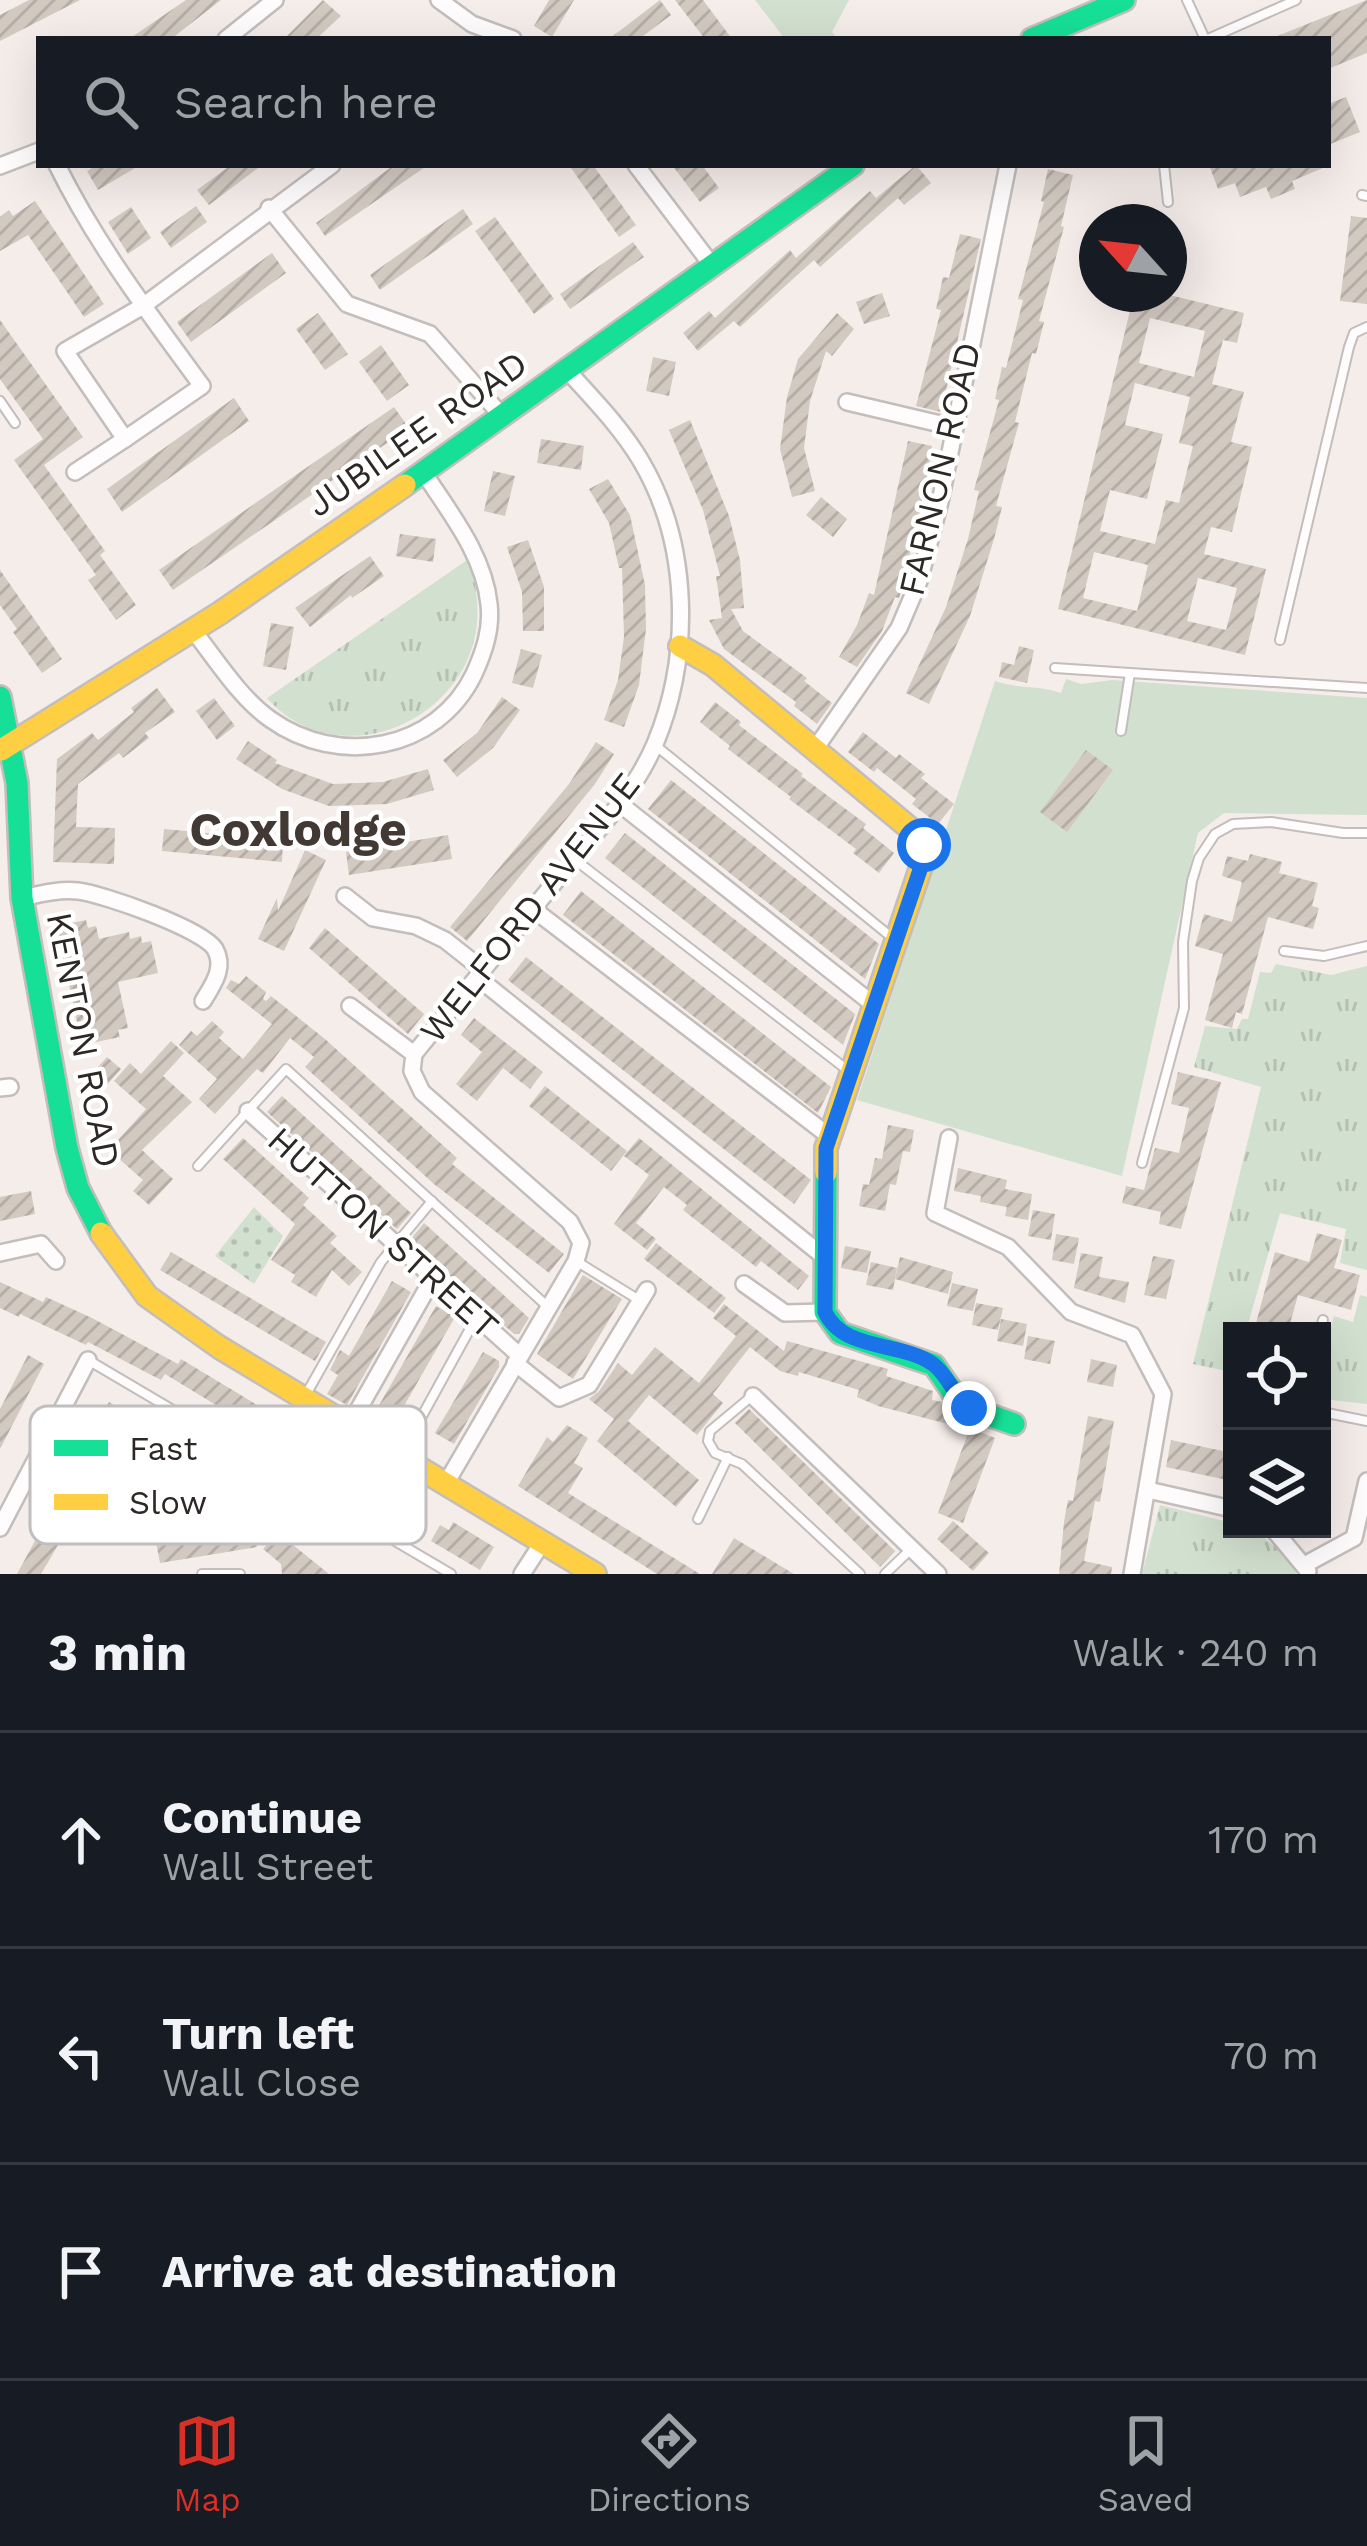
<!DOCTYPE html>
<meta charset="utf-8">
<style>
body{margin:0;font-family:"Work Sans",sans-serif;background:#20242c;color:#f1f3f6}
.controls{position:absolute;right:36px;bottom:36px;display:grid;overflow:hidden;border-radius:0px;box-shadow:0 12px 48px #0002}
.controls button{width:108px;height:108px;display:grid;place-items:center;padding:0;border:0;border-bottom:3px solid #363941;background:#171b24;color:#f1f3f6;font:60px sans-serif}
.compass{position:absolute;left:1079px;top:204px;width:108px;height:108px;border-radius:50%;background:#171b24;box-shadow:0 12px 48px #0002;rotate:297deg}
.stop{position:absolute;width:36px;height:36px;margin:-27px;border:9px solid #1a73e8;border-radius:50%;background:#fff}
.stop.end{background:#1a73e8;border-color:#fff;box-shadow:0 3px 12px #0008}
.list{margin:0;padding:0;list-style:none}
h2{display:flex;justify-content:space-between;align-items:center;height:156px;margin:0;padding:0 48px;font-size:51px}
h2 small{font-size:39px;font-weight:400;color:#9ea1a6}
.list li{display:grid;grid-template-columns:78px 1fr auto;gap:36px;align-items:center;box-sizing:border-box;height:216px;padding:0 48px;border-top:3px solid #363941}
.list b{display:block;font-size:45px;white-space:nowrap}
.list p{margin:0;font-size:39px;white-space:nowrap;color:#9ea1a6}
.list em{font-size:39px;font-style:normal;color:#9ea1a6}
.icon{flex:none;width:66px;height:66px;fill:none;stroke:currentColor;stroke-width:2;stroke-linecap:round;stroke-linejoin:round}
.map{position:relative;flex:none;width:1367px;height:1574px;overflow:hidden}
.search{position:absolute;background:#171b24;box-shadow:0 12px 48px #0002;left:36px;right:36px;top:36px;height:132px;display:flex;align-items:center;gap:30px;box-sizing:border-box;padding:0 42px;border-radius:0px;color:#9ea1a6;font-size:45px}
.sheet{height:804px;background:#171b24}
nav{display:flex;justify-content:space-around;align-items:center;box-sizing:border-box;height:168px;border-top:3px solid #363941;background:#171b24;font-size:33px;color:#9ea1a6}
nav a{display:grid;justify-items:center;gap:6px}
nav .on{color:#d93025}
.map>svg:first-child{display:block}
</style>
<div class="map">
<svg width="1367" height="1574" viewBox="0 0 1367 1574">
<defs>
<pattern id="grass-tufts" width="24" height="20" patternUnits="userSpaceOnUse" patternTransform="scale(3)"><rect width="24" height="20" fill="#d2e0cf"/><path d="M3 7l-1-3M5 7V3M7 7l1-3M15 17l-1-3M17 17v-4M19 17l1-3" fill="none" stroke="#b5c0b2"/></pattern>
<pattern id="garden-dots" width="8" height="8" patternUnits="userSpaceOnUse" patternTransform="scale(3)"><rect width="8" height="8" fill="#d2e0cf"/><path d="M2 2h.1M6 6h.1" fill="none" stroke="#b5c0b2" stroke-width="1.8" stroke-linecap="round"/></pattern>
<pattern id="building-hatch" width="6" height="6" patternUnits="userSpaceOnUse" patternTransform="scale(3)"><rect width="6" height="6" fill="#d2c9c1"/><path d="M-1 1l2-2M0 6l6-6M5 7l2-2" fill="none" stroke="#b5ada6"/></pattern>
</defs>
<rect width="100%" height="100%" fill="#f5edea"/>
<!-- grass -->
<g fill="url(#grass-tufts)">
<path d="M470 558C476 587 481 612 474 641 450 731 331 771 267 698Z"/>
<path d="M1276 964 1331 975 1367 966V1270L1340 1263 1346 1229 1280 1213 1246 1331H1232V1372L1193 1364 1261 1087 1194 1067 1205 1026 1237 1029 1242 1019H1248L1260 972 1271 973Z"/>
<path d="M1360 1295 1367 1297V1404L1322 1399V1360L1334 1316 1353 1322Z"/>
<path d="M1160 1505 1232 1523V1529H1254L1293 1562 1296 1574H1142Z"/>
</g>
<!-- park -->
<g fill="#d2e0cf">
<path d="M755 0H849L832 32 837 39H785Z"/>
<path d="M1066 679 1081 684 1112 680 1367 698V815L1224 813 1198 833 1122 1176 857 1100 995 681C1018 689 1038 685 1061 693Z"/>
</g>
<!-- garden -->
<path fill="url(#garden-dots)" d="M254 1207 283 1236 254 1284 215 1256Z"/>
<!-- building -->
<g fill="url(#building-hatch)" fill-rule="evenodd">
<path d="M29 0H80L0 41V15Z"/>
<path d="M186 0H221L171 39H129Z"/>
<path d="M323 0 341 16 316 39H284Z"/>
<path d="M549 0H574L552 37 534 26Z"/>
<path d="M660 0 671 15 639 39H609Z"/>
<path d="M675 0H703L732 39H705Z"/>
<path d="M1367 0V53L1328 69V39H1270Z"/>
<path d="M1346 97 1360 132 1328 145V104Z"/>
<path d="M97 165H140L98 190 87 171Z"/>
<path d="M231 165H262L209 205 197 190Z"/>
<path d="M394 165H428L325 236 316 223Z"/>
<path d="M569 165H593L636 225 619 237Z"/>
<path d="M672 165H702L719 188 700 202Z"/>
<path d="M916 165 931 183 904 205 898 198 820 267 814 260 740 327 734 321 698 351 683 333 709 311 715 318 790 250 796 258 870 191 876 198Z"/>
<path d="M1209 165H1330L1292 181 1295 189 1271 199 1266 187 1240 197 1235 183 1218 189Z"/>
<path d="M1048 169 1073 175 1061 226 1064 227 1039 321 1044 322 1036 354 1032 353 1015 422 1019 423 996 506 1002 507 994 539 970 616 929 704 906 693 946 607 968 539 979 491 974 490 999 400 995 399 1002 367 1006 368 1023 300 1018 299 1044 202 1041 201Z"/>
<path d="M35 201 104 304 84 317 28 235 0 251V217L9 210 13 216Z"/>
<path d="M196 206 207 222 171 248 160 232Z"/>
<path d="M131 207 151 238 128 254 108 222Z"/>
<path d="M463 209 473 224 380 290 370 275Z"/>
<path d="M1351 216 1367 218V304L1340 301Z"/>
<path d="M495 217 554 299 534 314 475 231Z"/>
<path d="M960 234 981 239 941 412 916 406 941 310 936 309 943 277 949 278Z"/>
<path d="M633 242 644 257 570 309 560 294Z"/>
<path d="M272 253 286 273 191 342 177 322Z"/>
<path d="M882 293 890 316 864 324 856 302Z"/>
<path d="M1134 294H1165L1244 313 1237 343 1223 340 1212 384 1244 392 1231 442 1252 447 1232 532 1211 527 1204 554 1266 569 1245 655 1058 609ZM1150 318 1205 331 1194 377 1139 363ZM1135 383 1190 397 1179 443 1193 446 1179 503 1166 500 1155 544 1100 531 1110 490 1147 499 1163 434 1125 425ZM1094 552 1148 565 1137 611 1083 598ZM1198 578 1237 588 1226 630 1187 621Z"/>
<path d="M318 313 348 354 325 370 296 329Z"/>
<path d="M837 313 854 329 832 356 826 351 810 401 804 448 815 491 792 497 780 449 787 397 798 359Z"/>
<path d="M0 320 83 437 44 465 105 551 100 555 136 605 116 620 88 580 96 575 14 460 43 439 0 379Z"/>
<path d="M381 345 409 385 387 401 359 362Z"/>
<path d="M653 357 676 362 669 396 646 391Z"/>
<path d="M234 398 249 421 122 512 107 489Z"/>
<path d="M394 407 409 428 173 590 159 570Z"/>
<path d="M690 420 729 516 740 560 744 608 731 609 743 631 807 678 804 681 832 703 817 724 794 706 796 702 724 649 709 620 722 618 716 576H720L703 510 669 430Z"/>
<path d="M541 439 584 446 581 470 537 463Z"/>
<path d="M908 441 932 446 925 489 901 592 899 598 895 597 882 631 857 667 839 657 857 625 869 593 874 595Z"/>
<path d="M493 471 515 476 505 516 484 511Z"/>
<path d="M608 479 630 515 645 585 646 629 639 685 624 727 604 720 618 680 624 637 622 568H619L609 523 589 489Z"/>
<path d="M821 497 847 519 833 537 806 515Z"/>
<path d="M400 534 436 539 433 562 396 556Z"/>
<path d="M528 540 544 587V631H523L522 592 507 547Z"/>
<path d="M370 556 384 576 352 598 351 595 310 627 295 608Z"/>
<path d="M0 570 62 659 42 673 13 632 17 629 0 605Z"/>
<path d="M271 623 294 627 286 670 263 666Z"/>
<path d="M1019 646 1034 650 1027 683 999 677 1002 662 1014 665Z"/>
<path d="M521 649 542 655 533 688 512 683Z"/>
<path d="M157 688 175 712 145 733 149 738 123 758 119 753 78 784 76 827 115 828 114 864 53 862 57 759 92 733 98 740 134 712 131 708Z"/>
<path d="M502 697 520 710 493 748 457 777 443 760 477 733Z"/>
<path d="M214 698 235 726 217 740 196 711Z"/>
<path d="M715 702 741 722 739 725 803 774 801 776 866 824 863 828 894 853 879 873 853 853 856 849 789 799 791 797 728 749 730 746 700 722Z"/>
<path d="M863 732 896 758 899 754 925 774 921 778 954 804 938 824 912 804 916 799 877 768 874 772 848 752Z"/>
<path d="M248 741 277 760 275 763 333 784 383 782 428 769 434 790 387 804 329 806 282 789 236 759Z"/>
<path d="M596 742 614 754 595 784 467 941 450 927 569 784Z"/>
<path d="M1086 750 1113 770 1067 832 1040 812Z"/>
<path d="M671 780 879 944 865 979 648 809Z"/>
<path d="M164 829 283 840 282 862 162 851Z"/>
<path d="M625 833 855 1014 843 1045 605 858Z"/>
<path d="M448 835 452 859 349 875 346 852Z"/>
<path d="M305 850 326 860 284 951 258 939 277 898 278 911Z"/>
<path d="M1250 854 1282 862 1279 873 1318 883 1312 906 1319 908 1313 929 1268 917 1242 1014 1236 1012 1232 1028 1205 1020 1223 954 1195 946 1204 914 1232 922 1242 882 1222 876 1227 856 1248 861Z"/>
<path d="M581 891 831 1087 818 1113 563 915Z"/>
<path d="M86 920 88 928 96 926 99 939 129 932 130 939 141 936 142 943 151 941 158 973 118 982 128 1028 118 1030 120 1037 82 1045 58 934 63 933 62 925Z"/>
<path d="M325 928 424 1014 408 1034 309 948Z"/>
<path d="M526 957 811 1180 794 1204 508 980Z"/>
<path d="M246 976 266 992 263 999 266 1001 271 996 325 1039 457 1158 452 1164 564 1254 549 1273 434 1184 305 1067 314 1057 290 1038 263 1073 257 1069 215 1114 199 1099 217 1079 179 1045 191 1031 197 1036 212 1021 224 1032 219 1038 243 1059 272 1024 226 988 231 980 239 984Z"/>
<path d="M474 1018 543 1072 530 1089 503 1068 477 1101 456 1084 482 1052 461 1035Z"/>
<path d="M171 1041 184 1053 163 1076 192 1102 142 1150 173 1179 149 1205 133 1191 143 1180 109 1150 146 1109 114 1081 130 1063 141 1074Z"/>
<path d="M107 1057 121 1069 104 1088 91 1075Z"/>
<path d="M1178 1072 1221 1082 1181 1229 1159 1224 1161 1212 1122 1203 1126 1186 1144 1190 1155 1148 1179 1153 1189 1108 1171 1104Z"/>
<path d="M545 1086 627 1151 611 1171 529 1106Z"/>
<path d="M282 1096 411 1213 397 1229 267 1112Z"/>
<path d="M888 1125 914 1130 910 1152 903 1151 896 1185 890 1184 885 1211 859 1206 863 1184 869 1185 875 1158 882 1159Z"/>
<path d="M243 1138 309 1198 303 1205 337 1236 330 1243 362 1272 349 1286 332 1270 316 1297 291 1282 295 1275 271 1260 295 1224 223 1159Z"/>
<path d="M639 1138 809 1276 798 1290 761 1261 756 1267 683 1210 687 1205 664 1187 636 1223 656 1239 647 1250 614 1224 649 1175 624 1156Z"/>
<path d="M958 1168 1007 1180 1005 1189 1032 1194 1028 1220 1005 1216 1007 1207 980 1202 981 1196 954 1191Z"/>
<path d="M31 1191 35 1214 0 1221V1197Z"/>
<path d="M1033 1210 1055 1214 1051 1240 1028 1236Z"/>
<path d="M424 1223 529 1318 519 1334H514L410 1240Z"/>
<path d="M1317 1233 1342 1240 1334 1268 1360 1275 1351 1310 1298 1295 1288 1331H1254L1275 1252 1309 1262Z"/>
<path d="M1056 1234 1079 1238 1074 1264 1052 1260Z"/>
<path d="M656 1243 726 1298 714 1313 644 1259Z"/>
<path d="M845 1246 871 1251 867 1273 841 1268Z"/>
<path d="M171 1252 326 1342 315 1361 160 1270Z"/>
<path d="M1081 1253 1103 1257 1099 1277 1129 1282 1125 1303 1074 1288Z"/>
<path d="M1153 1256 1175 1260 1166 1299 1144 1295Z"/>
<path d="M900 1257 953 1272 948 1294 895 1279Z"/>
<path d="M871 1262 897 1268 893 1290 866 1285Z"/>
<path d="M583 1275 622 1299 573 1379 537 1354Z"/>
<path d="M392 1281 411 1292 347 1405 327 1394 338 1375 330 1370 340 1350 349 1356Z"/>
<path d="M0 1282 43 1302 46 1297 92 1318 178 1364 181 1359 396 1489 385 1508 165 1374 161 1380 88 1342 86 1345 20 1314 19 1317 0 1308Z"/>
<path d="M952 1283 978 1289 973 1311 947 1306Z"/>
<path d="M976 1303 1003 1308 998 1330 972 1325Z"/>
<path d="M724 1304 784 1351 787 1341 888 1369 886 1376 933 1391 932 1400 942 1402 958 1418 956 1426 878 1406 857 1397 859 1390 799 1372 798 1376 780 1371 750 1347 713 1394 723 1403 697 1435 649 1395 628 1421 699 1480 676 1507 597 1441 614 1419 589 1399 599 1391 618 1363 632 1375 655 1347 699 1383 736 1336 713 1318Z"/>
<path d="M436 1306 455 1317 393 1425 374 1414Z"/>
<path d="M1001 1319 1027 1324 1023 1346 997 1341Z"/>
<path d="M1028 1336 1055 1341 1050 1364 1024 1359Z"/>
<path d="M483 1352 499 1361V1367L454 1444 435 1433Z"/>
<path d="M28 1355 44 1364 0 1449V1409Z"/>
<path d="M1091 1359 1117 1365 1113 1387 1087 1382Z"/>
<path d="M109 1402 128 1413 74 1518 41 1574H17L50 1513 54 1516 77 1470 73 1468Z"/>
<path d="M749 1409 895 1551 880 1567 735 1423Z"/>
<path d="M1088 1416 1114 1421 1100 1502 1095 1501 1084 1561 1112 1567 1111 1574H1059L1064 1522 1068 1500 1073 1501Z"/>
<path d="M567 1425 588 1438 574 1463 583 1468 568 1493 700 1574H657L518 1486 547 1437 553 1442Z"/>
<path d="M970 1428 995 1438 963 1523 938 1513Z"/>
<path d="M1171 1440 1232 1453V1481L1166 1467Z"/>
<path d="M953 1521 989 1553 973 1571 937 1539Z"/>
<path d="M453 1522 494 1547 480 1570 431 1541 440 1525 449 1530Z"/>
<path d="M254 1527 257 1547 160 1563 156 1542Z"/>
<path d="M277 1532 329 1574H282L281 1564 263 1549Z"/>
<path d="M734 1538 794 1574H712Z"/>
</g>
<g fill="none" stroke-linecap="round" stroke-linejoin="round">
<defs>
<g id="lane">
<path d="M1187 0 1205 39"/>
<path d="M1208 39 1296 0"/>
<path d="M1164 165 1168 202"/>
<path d="M1362 195 1367 196"/>
<path d="M0 401 15 423"/>
<path d="M1280 640 1349 347 1354 333 1367 327"/>
<path d="M1055 668 1130 673"/>
<path d="M1121 731 1130 673 1367 688"/>
<path d="M655 745 895 940"/>
<path d="M574 859 850 1072"/>
<path d="M1284 951 1324 956 1367 946"/>
<path d="M1142 1163 1184 1008 1183 942 1192 881 1199 858 1215 834 1233 824 1271 822 1343 833H1367"/>
<path d="M198 1166 286 1069 547 1306"/>
<path d="M576 1261 639 1300"/>
<path d="M1320 1331 1323 1320"/>
<path d="M88 1360 451 1574"/>
<path d="M752 1396 710 1431 708 1441 715 1453 742 1464 860 1574"/>
<path d="M304 1398 381 1262 432 1201"/>
<path d="M1322 1412 1367 1421"/>
<path d="M422 1416 476 1318"/>
<path d="M698 1519 728 1457"/>
<path d="M202 1574H240"/>
<path d="M885 1574 910 1550"/>
</g>
<g id="street">
<path d="M439 0 472 24 513 39"/>
<path d="M226 39 275 0"/>
<path d="M57 165C96 244 150 315 202 386L125 439 65 351 143 306 332 165"/>
<path d="M636 165 711 264"/>
<path d="M0 166 39 151"/>
<path d="M269 208 347 304 430 334 501 415"/>
<path d="M847 402 953 427"/>
<path d="M75 472 125 439"/>
<path d="M192 629C216 659 239 697 270 719 338 768 437 751 474 674 484 652 492 629 489 604 484 555 450 513 424 473"/>
<path d="M815 749 899 628 919 581 940 502 1008 165"/>
<path d="M620 804 874 1005"/>
<path d="M345 896 373 918 416 926 445 940 483 970"/>
<path d="M22 898C40 894 60 889 78 891 103 894 203 929 215 949 226 968 212 986 203 1001"/>
<path d="M533 909 829 1136"/>
<path d="M477 977 823 1256"/>
<path d="M350 1006 414 1054 412 1071 422 1092 570 1222 581 1243 576 1261 445 1485"/>
<path d="M414 1054C462 995 511 936 559 877 593 835 634 794 655 744 692 655 690 544 641 461 621 427 592 398 566 369"/>
<path d="M0 1088 10 1087"/>
<path d="M248 1111 519 1355"/>
<path d="M949 1138 935 1213 1008 1247 1071 1312 1132 1335 1163 1394 1132 1574"/>
<path d="M0 1253 41 1244 56 1261"/>
<path d="M744 1284 785 1313 825 1312"/>
<path d="M515 1363 559 1398 589 1385 647 1290"/>
<path d="M753 1396 938 1574"/>
<path d="M349 1426 433 1278"/>
<path d="M1148 1490 1232 1509"/>
<path d="M0 1528 88 1360"/>
<path d="M1273 1529 1308 1571"/>
<path d="M1306 1564 1354 1538 1367 1481"/>
<path d="M522 1574 542 1543"/>
</g>
<g id="fast">
<path d="M1032 39 1124 0"/>
<path d="M405 485 853 165"/>
<path d="M0 697 17 783 22 898 67 1148 78 1188 101 1233"/>
<path d="M826 1173 825 1312 840 1333 934 1365 956 1397 969 1408 1014 1424"/>
</g>
<g id="slow">
<path d="M680 646 713 665 918 835 924 845V858L826 1148V1173"/>
<path d="M1 750 220 613 405 485"/>
<path d="M101 1233 147 1296 219 1347 595 1574"/>
</g>
</defs>
<!-- lane casing -->
<use href="#lane" stroke="#c3bdbb" stroke-width="12"/>
<!-- street casing -->
<use href="#street" stroke="#c3bdbb" stroke-width="20"/>
<!-- fast casing -->
<use href="#fast" stroke="#c3bdbb" stroke-width="26"/>
<!-- slow casing -->
<use href="#slow" stroke="#c3bdbb" stroke-width="26"/>
<!-- lane -->
<use href="#lane" stroke="#fefcfc" stroke-width="8"/>
<!-- street -->
<use href="#street" stroke="#fefcfc" stroke-width="15"/>
<!-- fast -->
<use href="#fast" stroke="#16e098" stroke-width="21"/>
<!-- slow -->
<use href="#slow" stroke="#ffcf43" stroke-width="21"/>
</g>
<g fill="none" stroke-linecap="round" stroke-linejoin="round">
<!-- route -->
<path stroke="#1a73e8" stroke-width="15" d="M924 845V858L826 1148 825 1312C844 1352 900 1341 933 1364 948 1375 954 1396 969 1408"/>
</g>
<g text-anchor="middle" dominant-baseline="central" stroke-width="9" stroke-linejoin="round" paint-order="stroke">
<!-- street labels -->
<g font-size="36" fill="#2d2825" stroke="#fff">
<text transform="translate(417 434) rotate(-35)">JUBILEE ROAD</text>
<text transform="translate(940 469) rotate(-77)">FARNON ROAD</text>
<text transform="translate(530 908) rotate(-52)">WELFORD AVENUE</text>
<text transform="translate(83 1040) rotate(79)">KENTON ROAD</text>
<text transform="translate(383 1233) rotate(42)">HUTTON STREET</text>
</g>
<!-- district labels -->
<g font-size="48" font-weight="bold" fill="#433934" stroke="#fff">
<text x="298" y="829">Coxlodge</text>
</g>
</g>
<!-- legend -->
<rect x="30" y="1406" width="396" height="138" rx="18" fill="#fff" stroke="#c0bebe" stroke-width="3"/>
<rect x="54" y="1440" width="54" height="16" fill="#16e098"/>
<rect x="54" y="1494" width="54" height="16" fill="#ffcf43"/>
<g font-size="33" fill="#2d2825">
<text x="129" y="1460">Fast</text>
<text x="129" y="1514">Slow</text>
</g>
</svg>
<div class="controls">
<button><svg class="icon" aria-label="locate" viewBox="0 0 24 24"><circle cx="12" cy="12" r="6"/><path d="M12 2v4M12 18v4M2 12h4M18 12h4"/></svg></button>
<button><svg class="icon" aria-label="layers" viewBox="0 0 24 24"><path d="M12 4l9 5-9 5-9-5zM3 14l9 5 9-5"/></svg></button>
</div>
<svg class="compass" viewBox="-18 -18 36 36"><path d="M0-13l5 13h-10z" fill="#e53935"/><path d="M0 13l5-13h-10z" fill="#9ea1a6"/></svg>
<div class="stop" style="left:924px;top:845px"></div>
<div class="stop end" style="left:969px;top:1408px"></div>
<div class="search"><svg class="icon" aria-label="search" viewBox="0 0 24 24"><circle cx="10" cy="10" r="6"/><path d="M15 15l6 6"/></svg>Search here</div>
</div>
<section class="sheet">
<h2>3 min<small>Walk · 240 m</small></h2>
<ul class="list">
<li><svg class="icon" aria-label="ahead" viewBox="0 0 24 24"><path d="M12 20V5M6 11l6-6 6 6"/></svg><div><b>Continue</b><p>Wall Street</p></div><em>170 m</em></li>
<li><svg class="icon" aria-label="left" viewBox="0 0 24 24"><path d="M17 20v-9H6M10 6l-5 5 5 5"/></svg><div><b>Turn left</b><p>Wall Close</p></div><em>70 m</em></li>
<li><svg class="icon" aria-label="arrive" viewBox="0 0 24 24"><path d="M6 21V4h12l-3 4 3 4H6"/></svg><div><b>Arrive at destination</b></div></li>
</ul>
</section>
<nav>
<a class="on"><svg class="icon" aria-label="map" viewBox="0 0 24 24"><path d="M3 6l6-2 6 2 6-2v14l-6 2-6-2-6 2zM9 4v14M15 6v14"/></svg>Map</a>
<a><svg class="icon" aria-label="directions" viewBox="0 0 24 24"><path d="M12 3l9 9-9 9-9-9zM9 14v-3h6M13 9l2 2-2 2"/></svg>Directions</a>
<a><svg class="icon" aria-label="saved" viewBox="0 0 24 24"><path d="M7 4h10v16l-5-4-5 4z"/></svg>Saved</a>
</nav>
